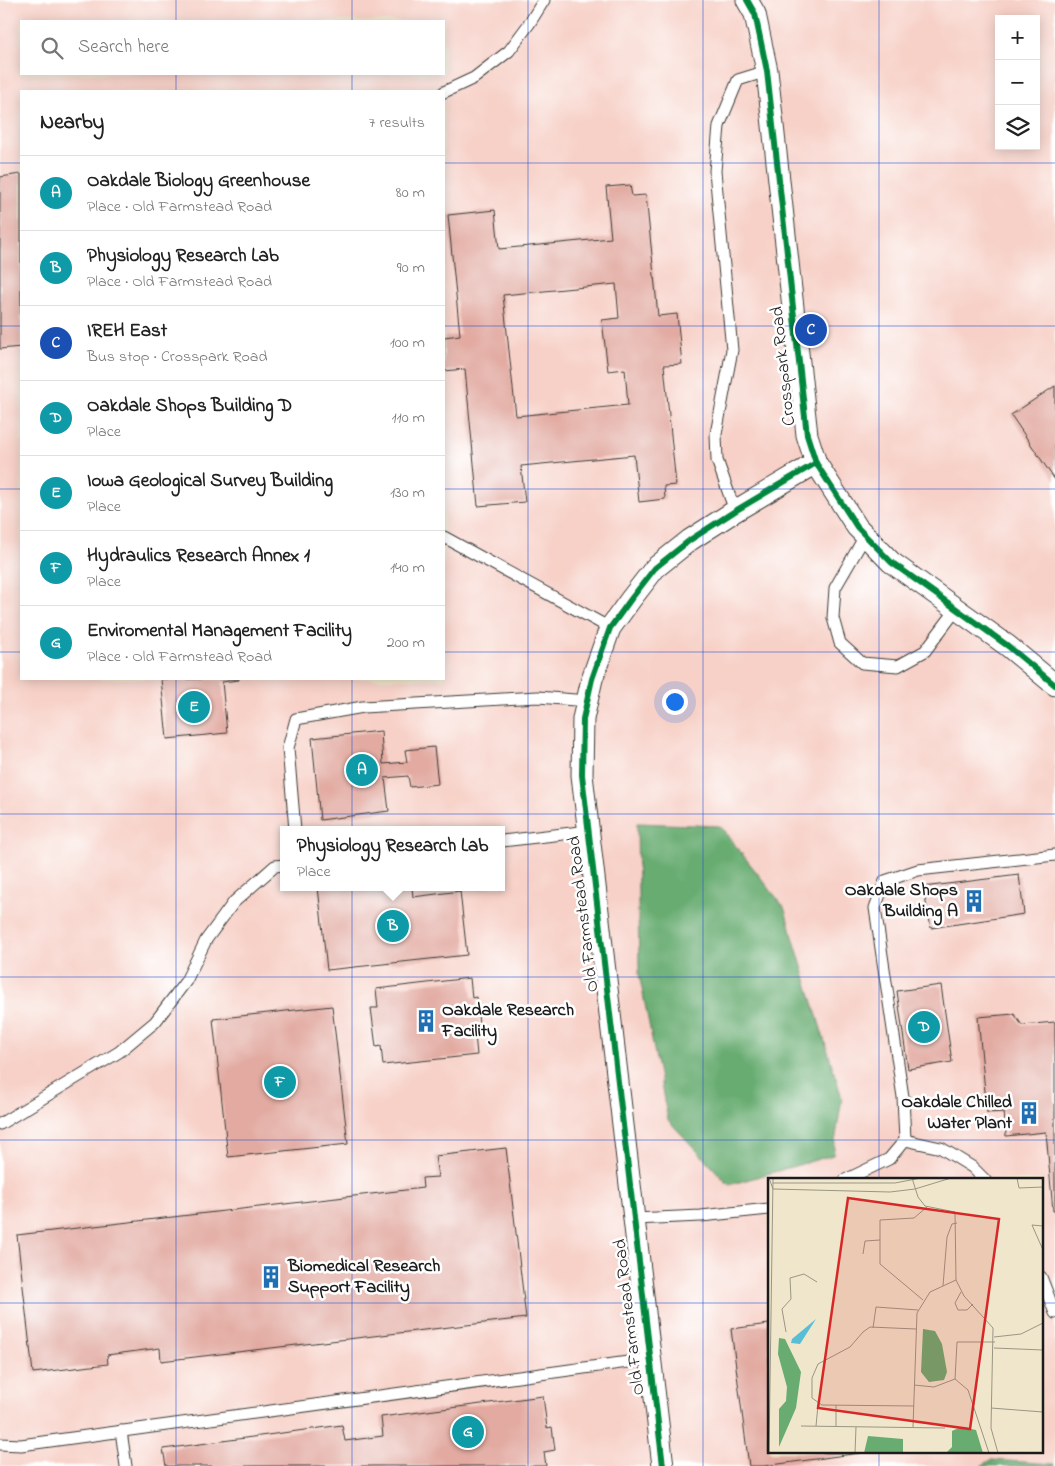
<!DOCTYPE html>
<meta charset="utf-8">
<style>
body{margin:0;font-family:"Indie Flower",sans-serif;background:#f2f2f2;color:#222}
.controls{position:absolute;right:15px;top:15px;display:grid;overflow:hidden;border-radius:0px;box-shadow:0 2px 12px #0003}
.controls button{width:45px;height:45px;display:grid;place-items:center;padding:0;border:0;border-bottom:1px solid #e0e0e0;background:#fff;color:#222;font:25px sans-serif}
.you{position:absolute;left:674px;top:701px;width:18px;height:18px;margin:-12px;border:4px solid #fff;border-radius:50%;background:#1a73e8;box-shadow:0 0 0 8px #1a73e833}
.badge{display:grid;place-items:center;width:32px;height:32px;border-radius:50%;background:#db2777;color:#fff;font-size:16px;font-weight:700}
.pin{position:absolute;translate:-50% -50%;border:2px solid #fff;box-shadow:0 1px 5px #0006}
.popup{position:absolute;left:280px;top:826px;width:225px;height:65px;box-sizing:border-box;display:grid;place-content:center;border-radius:0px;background:#fff;filter:drop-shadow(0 1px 4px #0005);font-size:16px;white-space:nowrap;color:#767676}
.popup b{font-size:19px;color:#222}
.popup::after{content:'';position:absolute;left:50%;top:100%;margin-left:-10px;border:10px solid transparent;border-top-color:#fff}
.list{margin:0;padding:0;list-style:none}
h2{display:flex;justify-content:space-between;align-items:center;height:65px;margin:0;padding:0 20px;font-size:21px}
h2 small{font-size:16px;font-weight:400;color:#767676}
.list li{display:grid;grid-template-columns:32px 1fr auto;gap:15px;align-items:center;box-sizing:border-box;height:75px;padding:0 20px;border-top:1px solid #e0e0e0}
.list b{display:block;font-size:19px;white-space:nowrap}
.list p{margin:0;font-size:16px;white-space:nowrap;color:#767676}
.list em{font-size:16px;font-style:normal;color:#767676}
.icon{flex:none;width:28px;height:28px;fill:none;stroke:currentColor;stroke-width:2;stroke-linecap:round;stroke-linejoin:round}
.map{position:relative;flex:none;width:1055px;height:1466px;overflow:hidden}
.search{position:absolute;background:#fff;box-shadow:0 2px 12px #0003;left:20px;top:20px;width:425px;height:55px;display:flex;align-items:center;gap:12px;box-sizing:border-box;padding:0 18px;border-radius:0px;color:#767676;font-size:19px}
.panel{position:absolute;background:#fff;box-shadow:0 2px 12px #0003;left:20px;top:90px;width:425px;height:590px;border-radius:0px}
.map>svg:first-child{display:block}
</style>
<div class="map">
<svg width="1055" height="1466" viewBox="0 0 1055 1466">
<rect width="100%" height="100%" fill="#fff"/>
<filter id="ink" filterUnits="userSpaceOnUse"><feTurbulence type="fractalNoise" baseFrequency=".02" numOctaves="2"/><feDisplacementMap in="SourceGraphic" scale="10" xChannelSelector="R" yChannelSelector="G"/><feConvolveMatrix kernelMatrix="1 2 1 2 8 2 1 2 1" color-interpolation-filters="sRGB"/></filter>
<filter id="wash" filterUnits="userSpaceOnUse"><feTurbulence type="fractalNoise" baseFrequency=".0096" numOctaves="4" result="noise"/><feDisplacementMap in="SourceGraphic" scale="20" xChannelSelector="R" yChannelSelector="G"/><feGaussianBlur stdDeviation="1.12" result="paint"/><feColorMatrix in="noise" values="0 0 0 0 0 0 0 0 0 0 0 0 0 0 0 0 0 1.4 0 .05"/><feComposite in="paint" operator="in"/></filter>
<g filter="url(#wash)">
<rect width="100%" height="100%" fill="#f0e6cb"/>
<!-- built -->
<path fill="#f7d1c8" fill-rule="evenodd" d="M0 0H1055V1466H0ZM999 19H1036V146H999ZM21 21H444V74H21ZM21 91H444V679H21ZM284 830H502V887H284ZM769 1180H1041V1452H769Z"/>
<!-- forest -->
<g fill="#68ac71" stroke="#426446">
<path d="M637 823 720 826 784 907 842 1098 833 1155 729 1185 668 1120 639 974Z"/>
<path d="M991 1460 1055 1464V1466H981Z"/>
</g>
<g id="blocks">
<!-- building -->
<g fill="#e2aaa1" fill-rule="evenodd">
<path d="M21 174V347L0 349V177Z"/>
<path d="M630 185 632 196 646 195 658 316 677 314 682 364 664 365 676 485 664 486 665 499 639 502 634 455 521 466 525 502 478 506 465 369 444 371V337L460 335 448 215 495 210 499 249 611 238 606 187ZM616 284 619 318 602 320 608 371 625 369 628 405 516 416 503 295Z"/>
<path d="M1055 386V480L1011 415Z"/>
<path d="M161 679H239V680L222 682 227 733 167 739Z"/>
<path d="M381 731 383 764 407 762 405 750 434 747 438 784 410 787 408 776 385 778 389 811 320 820 312 738Z"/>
<path d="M1019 875 1024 914 931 928 923 887Z"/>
<path d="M318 887H412L413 897 460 891 467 955 327 970Z"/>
<path d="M470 978 472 998 476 997 480 1034 475 1035 477 1055 383 1065 381 1046 376 1047 371 1008H378L376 989Z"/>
<path d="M941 985 952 1062 908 1069 897 991Z"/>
<path d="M332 1006 348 1144 228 1157 213 1019Z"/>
<path d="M1014 1014 1022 1025 1055 1022V1211H1053L1046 1132 1006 1136 1004 1112 987 1113 978 1017Z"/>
<path d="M506 1148 526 1318 161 1361 160 1348 107 1355 108 1364 33 1373 17 1235 423 1188 422 1178 438 1177 435 1156Z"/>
<path d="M769 1324V1452L860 1453 764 1466H749L731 1329Z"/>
<path d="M543 1396 547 1428 552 1427 555 1450 544 1452 546 1466H166L163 1449 342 1425 345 1441 383 1436 381 1417Z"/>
</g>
</g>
</g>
<g filter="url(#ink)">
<use href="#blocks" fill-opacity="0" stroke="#3c3a36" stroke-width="1"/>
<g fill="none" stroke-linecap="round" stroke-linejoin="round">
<defs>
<g id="service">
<path d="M444 92 474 78 509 51 529 24 544 0"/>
<path d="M735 511 717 460 716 434 732 350 715 171 719 126 738 80 767 71"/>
<path d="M865 536 835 588 833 618 840 643 862 663 898 666 925 651 956 610"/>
<path d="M444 537 610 628"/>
<path d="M295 830 288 748 296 719 363 707 538 697 587 701"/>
<path d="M502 841 589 831"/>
<path d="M0 1124 119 1052 155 1022 186 981 206 940 234 902 275 866 284 865"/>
<path d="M905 1140 941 1148 972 1167 985 1180"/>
<path d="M845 1180 889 1159 905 1140 903 1097 875 908 885 881 918 870 1055 855"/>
<path d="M634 1219 701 1216 769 1209"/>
<path d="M1041 1277 1055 1313"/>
<path d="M121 1431 126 1466"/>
<path d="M0 1444 21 1445 650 1359"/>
</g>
<g id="minor">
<path d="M747 0 755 14 767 71 807 435 816 463 857 527 891 562 1008 646 1055 685"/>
<path d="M663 1466 582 775 583 719 592 679 610 628 631 599 655 568 690 540 735 511 816 463"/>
</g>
</defs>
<!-- service casing -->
<use href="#service" stroke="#3c3a36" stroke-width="13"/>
<!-- minor casing -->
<use href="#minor" stroke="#3c3a36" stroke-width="23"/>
<!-- service -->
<use href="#service" stroke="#fff" stroke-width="11"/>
<!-- minor -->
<use href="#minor" stroke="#fff" stroke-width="21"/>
<defs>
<g id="cycleway">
<path d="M747 0 755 14 767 71 807 435 816 463 857 527 891 562 1008 646 1055 685"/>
<path d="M663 1466 582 775 583 719 592 679 610 628 631 599 655 568 690 540 735 511 816 463"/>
</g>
</defs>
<!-- cycleway casing -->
<use href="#cycleway" stroke="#fff" stroke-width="9"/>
<!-- cycleway -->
<use href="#cycleway" stroke="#00873e" stroke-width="6"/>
</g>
</g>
<!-- grid -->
<path fill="none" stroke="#1d4ed8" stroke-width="1" stroke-opacity="0.55" d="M176 0V21M352 0V21M528 0V1466M703 0V1466M879 0V1180M176 74V91M352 74V91M0 163H21M444 163H1055M0 326H21M444 326H1055M0 489H21M444 489H1055M0 652H21M444 652H1055M176 679V1466M352 679V1466M0 814H1055M0 977H1055M0 1140H1055M0 1303H769M1041 1303H1055M879 1452V1466"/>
<!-- icons -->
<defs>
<symbol id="building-bare" viewBox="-9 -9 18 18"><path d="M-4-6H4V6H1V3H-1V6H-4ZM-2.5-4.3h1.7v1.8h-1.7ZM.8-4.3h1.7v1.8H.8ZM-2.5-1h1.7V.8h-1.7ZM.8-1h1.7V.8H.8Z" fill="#1f6fb2" stroke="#fff" stroke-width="2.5" paint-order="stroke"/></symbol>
</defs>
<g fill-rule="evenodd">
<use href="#building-bare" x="958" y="885" width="32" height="32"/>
<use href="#building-bare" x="410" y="1005" width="32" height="32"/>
<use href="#building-bare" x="1013" y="1097" width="32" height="32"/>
<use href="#building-bare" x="255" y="1261" width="32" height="32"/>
</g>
<g text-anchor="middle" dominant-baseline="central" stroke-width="5" stroke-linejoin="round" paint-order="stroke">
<!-- street labels -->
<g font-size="18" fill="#1c1c1c" stroke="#fff">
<text transform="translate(784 366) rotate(-96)">Crosspark Road</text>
<text transform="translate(584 914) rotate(-97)">Old Farmstead Road</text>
<text transform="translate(630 1317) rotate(-97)">Old Farmstead Road</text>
</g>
<!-- poi labels -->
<g font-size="18" font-weight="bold" fill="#1c1c1c" stroke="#fff" text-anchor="end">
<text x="958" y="891">Oakdale Shops<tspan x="958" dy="21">Building A</tspan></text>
<text x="442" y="1011" text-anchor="start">Oakdale Research<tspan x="442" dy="21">Facility</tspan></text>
<text x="1012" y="1103">Oakdale Chilled<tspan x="1012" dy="21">Water Plant</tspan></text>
<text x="288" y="1267" text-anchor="start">Biomedical Research<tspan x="288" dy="21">Support Facility</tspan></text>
</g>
</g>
<!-- overview -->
<g transform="translate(768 1178)">
<rect width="275" height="275" fill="#f0e6cb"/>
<path d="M155 151 167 153 174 166 179 194 176 202 161 204 153 194ZM11 160 17 161 33 194 28 230 11 269V231L18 223 19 209 10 176ZM193 249 208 252 215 275H178L184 269V253ZM100 258 135 261V275H96Z" fill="#68ac71"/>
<path d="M48 141 32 166 23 165 24 161Z" fill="#58bed5"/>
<path fill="none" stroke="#9b9585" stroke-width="1" d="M1 0 5 11 122 14 147 11 183 0M144 0 150 19 157 28 187 34 188 102 196 118 225 150 223 250 230 275M249 0 251 10 275 9M5 5H127L153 0M275 48 264 47 275 72M95 76 97 63 112 62M175 108 179 59 184 46 189 45M193 114 187 125 190 132H199L205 126M155 122 112 86V42L146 40 159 29M105 150 108 129 150 132M18 154 14 131 23 121 22 100 36 96 49 104M226 159 253 156 275 145M226 170 275 172M187 201 200 212 221 275M146 207 166 209 187 201 189 164H227M146 228 54 227 44 220V200L50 186 82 169 95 154 102 149 148 151M223 230 275 234M33 248 177 250M48 248 50 227M68 248V227M145 249 149 135 162 114 188 102M1 275 5 0M87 275 88 249"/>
<path fill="#d62828" fill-opacity="0.15" stroke="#d62828" stroke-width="2.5" d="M80 20 231 41 202 251 50 230Z"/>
<rect width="275" height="275" fill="none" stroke="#1c1c1c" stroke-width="2.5"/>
</g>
</svg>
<div class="controls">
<button>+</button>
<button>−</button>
<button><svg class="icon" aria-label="layers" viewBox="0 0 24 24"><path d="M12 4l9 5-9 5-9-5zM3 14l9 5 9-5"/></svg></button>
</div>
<div class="you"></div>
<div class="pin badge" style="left:362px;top:770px;background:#0f9aa8">A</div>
<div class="pin badge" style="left:393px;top:926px;background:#0f9aa8">B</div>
<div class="popup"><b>Physiology Research Lab</b>Place</div>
<div class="pin badge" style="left:811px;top:330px;background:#1a4fb4">C</div>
<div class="pin badge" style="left:924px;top:1027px;background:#0f9aa8">D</div>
<div class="pin badge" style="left:194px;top:707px;background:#0f9aa8">E</div>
<div class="pin badge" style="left:280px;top:1082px;background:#0f9aa8">F</div>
<div class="pin badge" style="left:468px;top:1432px;background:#0f9aa8">G</div>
<div class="search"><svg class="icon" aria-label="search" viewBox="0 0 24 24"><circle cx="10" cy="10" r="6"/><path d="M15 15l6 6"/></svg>Search here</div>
<section class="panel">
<h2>Nearby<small>7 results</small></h2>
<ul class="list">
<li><span class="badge" style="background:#0f9aa8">A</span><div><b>Oakdale Biology Greenhouse</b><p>Place · Old Farmstead Road</p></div><em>80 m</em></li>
<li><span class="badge" style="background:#0f9aa8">B</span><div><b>Physiology Research Lab</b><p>Place · Old Farmstead Road</p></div><em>90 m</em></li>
<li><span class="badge" style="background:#1a4fb4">C</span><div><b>IREH East</b><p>Bus stop · Crosspark Road</p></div><em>100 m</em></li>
<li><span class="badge" style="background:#0f9aa8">D</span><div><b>Oakdale Shops Building D</b><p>Place</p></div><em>110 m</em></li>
<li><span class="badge" style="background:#0f9aa8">E</span><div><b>Iowa Geological Survey Building</b><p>Place</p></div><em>130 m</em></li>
<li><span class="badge" style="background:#0f9aa8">F</span><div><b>Hydraulics Research Annex 1</b><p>Place</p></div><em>140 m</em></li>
<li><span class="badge" style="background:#0f9aa8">G</span><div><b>Enviromental Management Facility</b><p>Place · Old Farmstead Road</p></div><em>200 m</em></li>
</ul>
</section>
</div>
